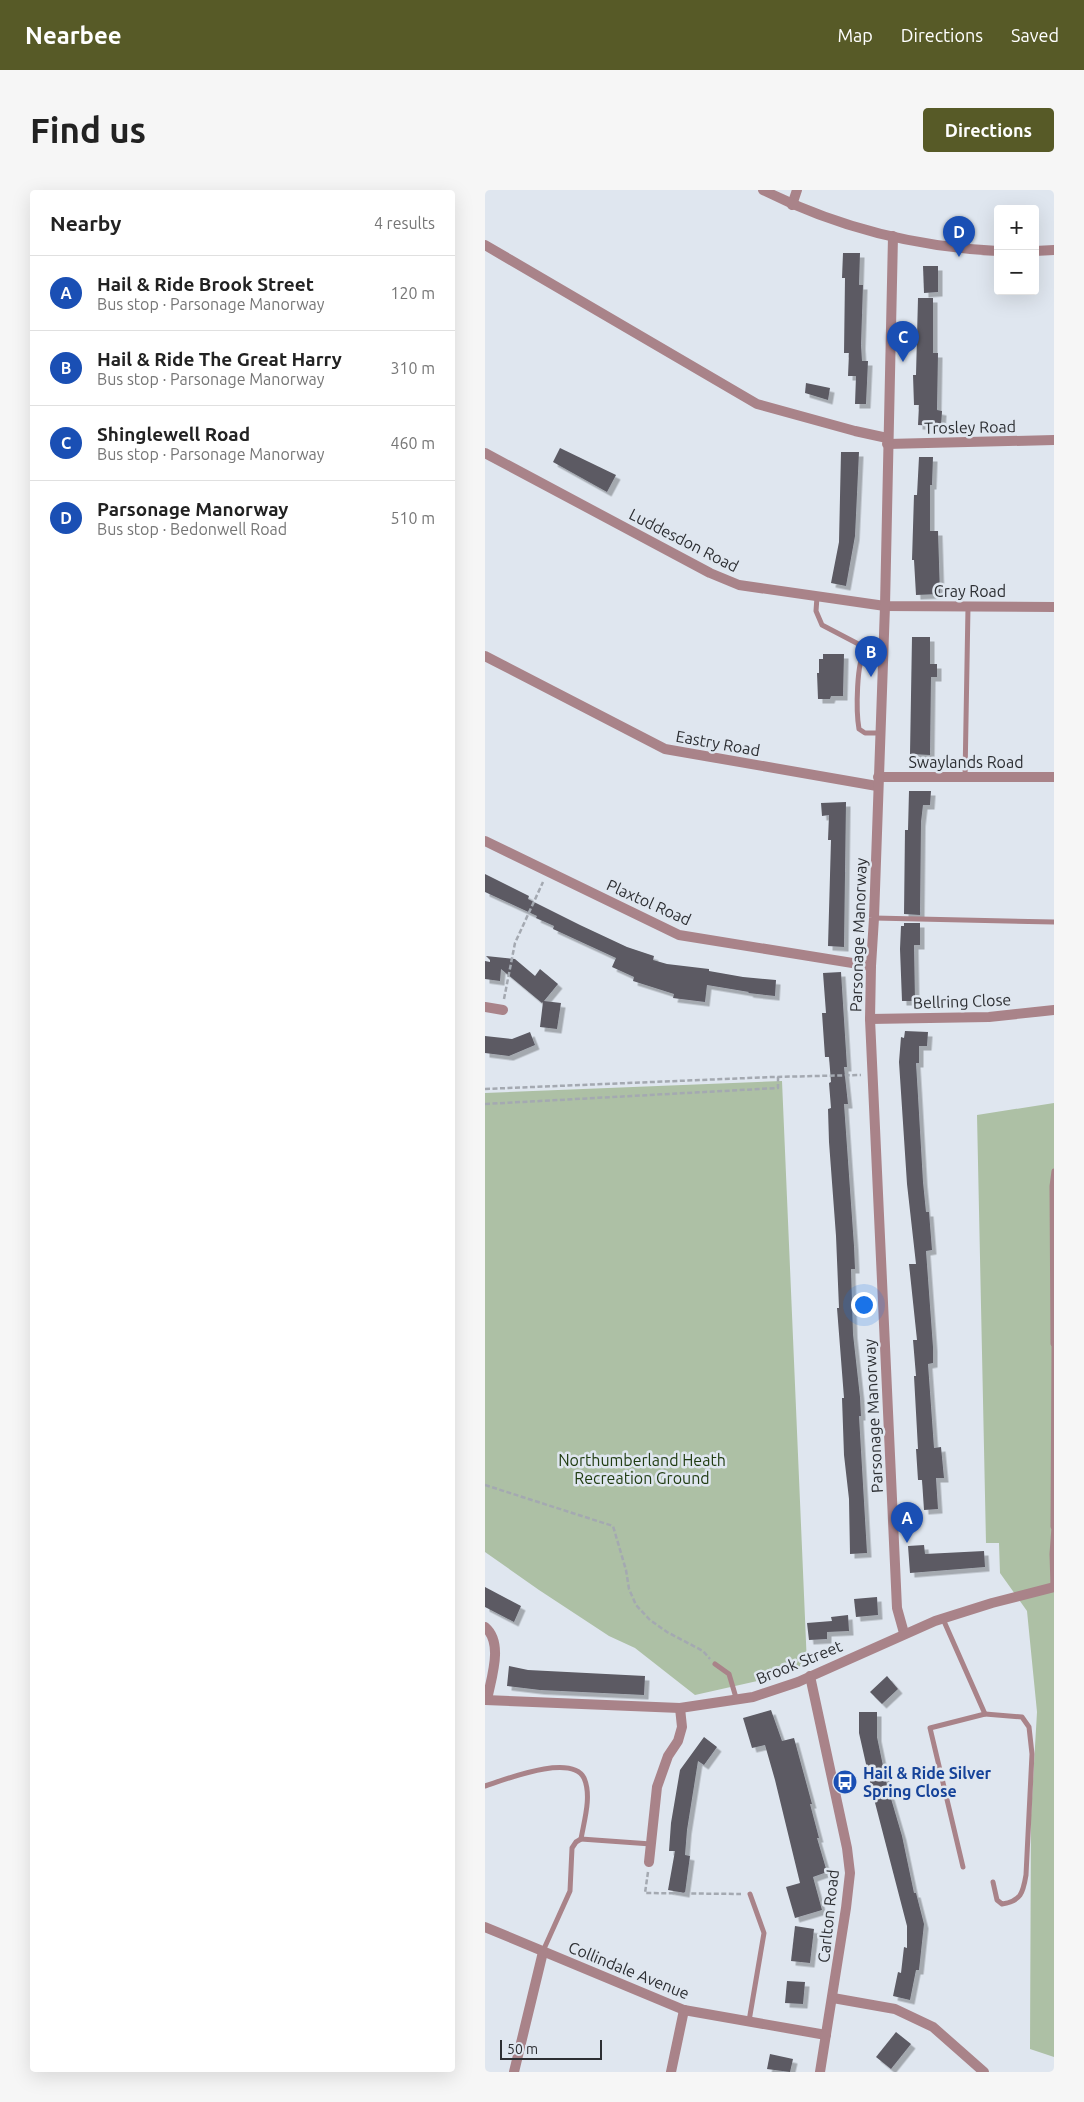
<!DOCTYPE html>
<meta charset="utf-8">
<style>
body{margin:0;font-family:Ubuntu,sans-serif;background:#f6f6f6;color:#222}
.controls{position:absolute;right:15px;top:15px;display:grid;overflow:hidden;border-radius:5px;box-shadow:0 5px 20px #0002}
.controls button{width:45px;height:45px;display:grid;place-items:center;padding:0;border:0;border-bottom:1px solid #e0e0e0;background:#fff;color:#222;font:25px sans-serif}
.scale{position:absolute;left:15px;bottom:12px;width:102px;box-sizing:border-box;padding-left:5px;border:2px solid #2d2f33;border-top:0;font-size:14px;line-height:18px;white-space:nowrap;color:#2d2f33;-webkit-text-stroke:4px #dfe6ef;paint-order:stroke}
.you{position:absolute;left:378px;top:1114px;width:18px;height:18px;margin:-12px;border:4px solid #fff;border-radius:50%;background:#1a73e8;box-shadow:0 0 0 8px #1a73e833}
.badge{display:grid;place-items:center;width:32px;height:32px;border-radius:50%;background:#575a27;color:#fff;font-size:16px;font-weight:700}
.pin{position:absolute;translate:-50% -41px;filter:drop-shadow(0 1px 2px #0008)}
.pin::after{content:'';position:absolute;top:26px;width:18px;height:15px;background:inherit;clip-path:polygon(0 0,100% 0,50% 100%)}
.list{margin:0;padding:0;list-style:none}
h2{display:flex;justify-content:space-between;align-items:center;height:65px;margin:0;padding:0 20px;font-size:21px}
h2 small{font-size:16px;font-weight:400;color:#767676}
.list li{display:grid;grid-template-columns:32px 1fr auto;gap:15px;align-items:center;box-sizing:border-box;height:75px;padding:0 20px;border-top:1px solid #e0e0e0}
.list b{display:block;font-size:19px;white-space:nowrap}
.list p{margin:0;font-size:16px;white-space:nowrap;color:#767676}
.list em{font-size:16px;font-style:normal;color:#767676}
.map{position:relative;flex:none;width:569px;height:1882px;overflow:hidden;border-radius:5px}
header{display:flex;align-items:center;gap:30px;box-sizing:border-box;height:70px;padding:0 25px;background:#575a27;color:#fff}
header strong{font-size:24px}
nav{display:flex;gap:28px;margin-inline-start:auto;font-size:18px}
.intro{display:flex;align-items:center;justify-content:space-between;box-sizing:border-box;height:120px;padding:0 30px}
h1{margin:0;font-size:35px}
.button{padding:12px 22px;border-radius:5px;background:#575a27;color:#fff;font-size:18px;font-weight:700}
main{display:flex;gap:30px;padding:0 30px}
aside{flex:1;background:#fff;border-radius:5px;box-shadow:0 5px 20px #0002}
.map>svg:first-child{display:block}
</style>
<header>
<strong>Nearbee</strong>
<nav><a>Map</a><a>Directions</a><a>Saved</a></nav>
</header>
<div class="intro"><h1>Find us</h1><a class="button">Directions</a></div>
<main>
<aside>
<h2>Nearby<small>4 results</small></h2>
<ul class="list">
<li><span class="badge" style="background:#1a4fb4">A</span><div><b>Hail &amp; Ride Brook Street</b><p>Bus stop · Parsonage Manorway</p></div><em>120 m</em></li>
<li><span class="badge" style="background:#1a4fb4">B</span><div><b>Hail &amp; Ride The Great Harry</b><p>Bus stop · Parsonage Manorway</p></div><em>310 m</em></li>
<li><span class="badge" style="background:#1a4fb4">C</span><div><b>Shinglewell Road</b><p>Bus stop · Parsonage Manorway</p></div><em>460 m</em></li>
<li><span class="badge" style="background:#1a4fb4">D</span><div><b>Parsonage Manorway</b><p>Bus stop · Bedonwell Road</p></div><em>510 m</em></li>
</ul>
</aside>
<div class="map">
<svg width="569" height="1882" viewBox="0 0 569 1882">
<defs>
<filter id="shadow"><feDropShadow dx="4.5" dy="4.5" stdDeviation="0" flood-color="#0004"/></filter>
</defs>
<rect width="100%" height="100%" fill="#dfe6ef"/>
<!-- green -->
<g fill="#adc0a5">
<path d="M297 891 322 1475 300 1482 294 1476 288 1478 280 1485 281 1489 210 1505 150 1458 124 1446 54 1400 0 1362V903Z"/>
<path d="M569 913V1867L545 1859 546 1626 552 1522 542 1421 515 1383 514 1353H501L492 925Z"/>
</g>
<!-- building -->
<g fill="#5b5a63" filter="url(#shadow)">
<path d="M358 63H375L374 95H378L376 155 377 171H383L381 214H370L371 186H363L364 163H359L360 88H357Z"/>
<path d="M438 76H453V102L439 103Z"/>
<path d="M433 108H448V163H453L452 220 457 221 456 236 433 235 434 215H429L428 185H431Z"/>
<path d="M321 193 345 198 343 210 320 203Z"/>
<path d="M75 258 131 285 122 302 68 272Z"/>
<path d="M356 262H374L370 346 361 396 346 393 354 352Z"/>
<path d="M434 267H448L447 295H445V341H453L455 404 431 405 429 370H427L429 305H432Z"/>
<path d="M427 447H445V474H452V487H446L445 565 425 564Z"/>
<path d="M338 464H359L358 506H346L345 509H333L332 483H334V469H338Z"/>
<path d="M424 601H446L445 615H438L436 632 435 725 419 724 420 640H423Z"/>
<path d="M361 612 359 757 343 756 346 650H343L344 625 337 626 336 613Z"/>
<path d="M0 684 44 706 43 709 95 735 142 757 169 766 168 770 182 774 224 779V781L258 787 291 790 290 806 263 803 264 802 222 795 220 812 188 808 189 804 148 791 149 787 127 777 131 768 68 739 69 736 51 728 52 726 0 702Z"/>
<path d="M419 733H435V755H429L430 811H417L415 759 416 736H419Z"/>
<path d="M1 766 30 769 50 786 55 779 73 794 59 811 76 813 72 839 55 837 58 812 57 813 16 779 15 791 0 789V771L5 772V770Z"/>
<path d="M356 782 362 877H359L363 914H359L369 1056 370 1079H366L368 1144 375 1207 376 1226H374L382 1363 365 1364 364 1309 359 1265 357 1208H359L352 1118H354L351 1046 344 952 343 919 346 918 344 893 346 892 344 867H340L337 823H341L338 783Z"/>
<path d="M420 841 443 842 442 856H434V873H431L433 906 438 992 441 1022H444L447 1060 441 1061 448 1157V1173L443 1174 449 1258 456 1257 459 1288H451L453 1319 439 1320 437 1290H433L431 1259H433L429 1186H431L428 1150H432L424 1074H431L422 994 414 872 416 847 419 848Z"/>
<path d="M45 842 50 855 24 866 0 863V846L27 849Z"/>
<path d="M439 1355 440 1364 499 1361 500 1377 425 1383 423 1356Z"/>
<path d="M0 1397 36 1416 29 1432 0 1417Z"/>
<path d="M392 1407 393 1425 371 1427 369 1409Z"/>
<path d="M363 1425 364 1441 342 1442V1449L324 1450 322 1433 347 1431 346 1427Z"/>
<path d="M24 1476 43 1480 160 1486 159 1505 55 1500 22 1496Z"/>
<path d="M402 1486 413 1499 397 1514 385 1502Z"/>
<path d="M286 1520 297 1551 309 1548 327 1614H325L334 1648H332L342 1682 328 1687 337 1720 310 1728 301 1697 315 1693 290 1590 280 1555 267 1558 258 1528Z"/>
<path d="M374 1522H392V1547L402 1595 417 1646 429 1703H431L439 1734 434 1780H431L425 1810 408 1806 413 1782 416 1783 419 1757 422 1758V1736L388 1605 374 1543Z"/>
<path d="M219 1547 232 1557 219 1575 213 1571 202 1640 200 1665 205 1666 200 1703 183 1700 190 1661H184L186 1633 195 1580Z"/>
<path d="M310 1736 329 1739 325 1773 306 1771Z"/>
<path d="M302 1791 320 1792 318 1814 300 1813Z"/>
<path d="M411 1842 426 1854 406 1879 391 1867Z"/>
<path d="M285 1864 308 1869 305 1882 282 1879Z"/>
</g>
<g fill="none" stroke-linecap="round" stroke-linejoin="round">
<!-- path -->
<g stroke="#a4a9b1" stroke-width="2.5" stroke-dasharray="5 2.5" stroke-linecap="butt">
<path d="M19 809 30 753 58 692"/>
<path d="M0 899 287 887 376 885"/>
<path d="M0 914 293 898V887"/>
<path d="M0 1295 128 1336 141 1380 144 1399 151 1415 165 1430 182 1442 218 1461 225 1469"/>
<path d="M163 1682 160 1703 256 1704"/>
</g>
<!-- service -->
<g stroke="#a98389" stroke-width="5">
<path d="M332 407 331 421 337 435 381 458"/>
<path d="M396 543H380L374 539C371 522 371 471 381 458H398"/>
<path d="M480 588 483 417"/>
<path d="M389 728 569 732"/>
<path d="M568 1154 567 996 569 981"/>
<path d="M568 1337 569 1154"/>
<path d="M568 1397 567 1364 569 1337"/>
<path d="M458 1429 500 1524 445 1538 478 1677"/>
<path d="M230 1474 244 1484 252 1511"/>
<path d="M500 1524 537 1527 544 1537 547 1564 541 1685C538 1703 536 1711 517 1714L512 1710 508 1692"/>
<path d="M0 1596C19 1590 86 1563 99 1588 107 1606 99 1631 96 1649L166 1654"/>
<path d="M58 1761 85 1701 87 1658 91 1652 96 1649"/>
<path d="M264 1831 279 1743 265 1704"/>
</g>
<!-- minor -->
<g stroke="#a98389" stroke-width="10">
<path d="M307 15 312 0"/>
<path d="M0 55 272 214 370 241 402 248"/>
<path d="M402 254 569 250"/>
<path d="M0 263 225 383 254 395 400 416 569 417"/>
<path d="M0 466 180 559 392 596"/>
<path d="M393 587H569"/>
<path d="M0 651 194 745 386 776"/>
<path d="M0 817 18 820"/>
<path d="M385 829 504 827 569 820"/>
<path d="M0 1437C19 1453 6 1488 2 1510"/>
<path d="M164 1672 172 1597 183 1566 193 1551 197 1537 195 1518"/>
<path d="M0 1737 199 1820 341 1845"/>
<path d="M348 1808 410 1819 448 1837 499 1882"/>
<path d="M29 1882 58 1762"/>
<path d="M186 1882 199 1820"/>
</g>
<!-- tertiary -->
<g stroke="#a98389" stroke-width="10">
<path d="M278 0C351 37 431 57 513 61"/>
<path d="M408 46 400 416 389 728 386 776 385 829 412 1418 419 1443"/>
<path d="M550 61 569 60"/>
<path d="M325 1486 362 1658 365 1683 361 1718 335 1882"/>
<path d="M0 1510 195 1518 268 1507 313 1492 450 1431 507 1413 569 1397"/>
</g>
</g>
<!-- icons -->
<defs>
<symbol id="bus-disc" viewBox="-11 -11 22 22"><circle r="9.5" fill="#1a4fb4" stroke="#dfe6ef"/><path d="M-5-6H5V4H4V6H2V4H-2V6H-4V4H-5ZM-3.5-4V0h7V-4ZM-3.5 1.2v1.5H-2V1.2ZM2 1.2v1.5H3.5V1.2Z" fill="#fff"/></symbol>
</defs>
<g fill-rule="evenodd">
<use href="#bus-disc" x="346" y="1578" width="28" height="28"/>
</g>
<g text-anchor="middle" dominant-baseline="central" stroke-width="5" stroke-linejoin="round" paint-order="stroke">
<!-- street labels -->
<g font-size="16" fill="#2d2f33" stroke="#dfe6ef">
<text transform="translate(485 237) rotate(-1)">Trosley Road</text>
<text transform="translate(199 350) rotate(27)">Luddesdon Road</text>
<text x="485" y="401">Cray Road</text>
<text transform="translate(233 553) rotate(10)">Eastry Road</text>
<text x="481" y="572">Swaylands Road</text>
<text transform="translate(164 712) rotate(24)">Plaxtol Road</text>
<text transform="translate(373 745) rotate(-88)">Parsonage Manorway</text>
<text transform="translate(477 811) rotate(-2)">Bellring Close</text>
<text transform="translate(388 1226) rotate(-93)">Parsonage Manorway</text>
<text transform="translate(314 1472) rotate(-22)">Brook Street</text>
<text transform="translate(343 1726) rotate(-84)">Carlton Road</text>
<text transform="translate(144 1780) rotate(22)">Collindale Avenue</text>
</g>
<!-- park labels -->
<g font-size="16" fill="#1f3b10" stroke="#dfe6ef">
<text x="157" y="1270">Northumberland Heath<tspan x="157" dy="18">Recreation Ground</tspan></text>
</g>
<!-- transit labels -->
<g font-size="16" font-weight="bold" fill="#164399" stroke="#dfe6ef" text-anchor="start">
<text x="378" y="1583">Hail &amp; Ride Silver<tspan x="378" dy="18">Spring Close</tspan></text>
</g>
</g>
</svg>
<div class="controls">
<button>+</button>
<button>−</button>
</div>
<div class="scale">50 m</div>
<div class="you"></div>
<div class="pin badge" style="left:422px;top:1353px;background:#1a4fb4">A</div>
<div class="pin badge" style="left:386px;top:487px;background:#1a4fb4">B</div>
<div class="pin badge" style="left:418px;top:172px;background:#1a4fb4">C</div>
<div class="pin badge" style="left:474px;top:67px;background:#1a4fb4">D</div>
</div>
</main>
